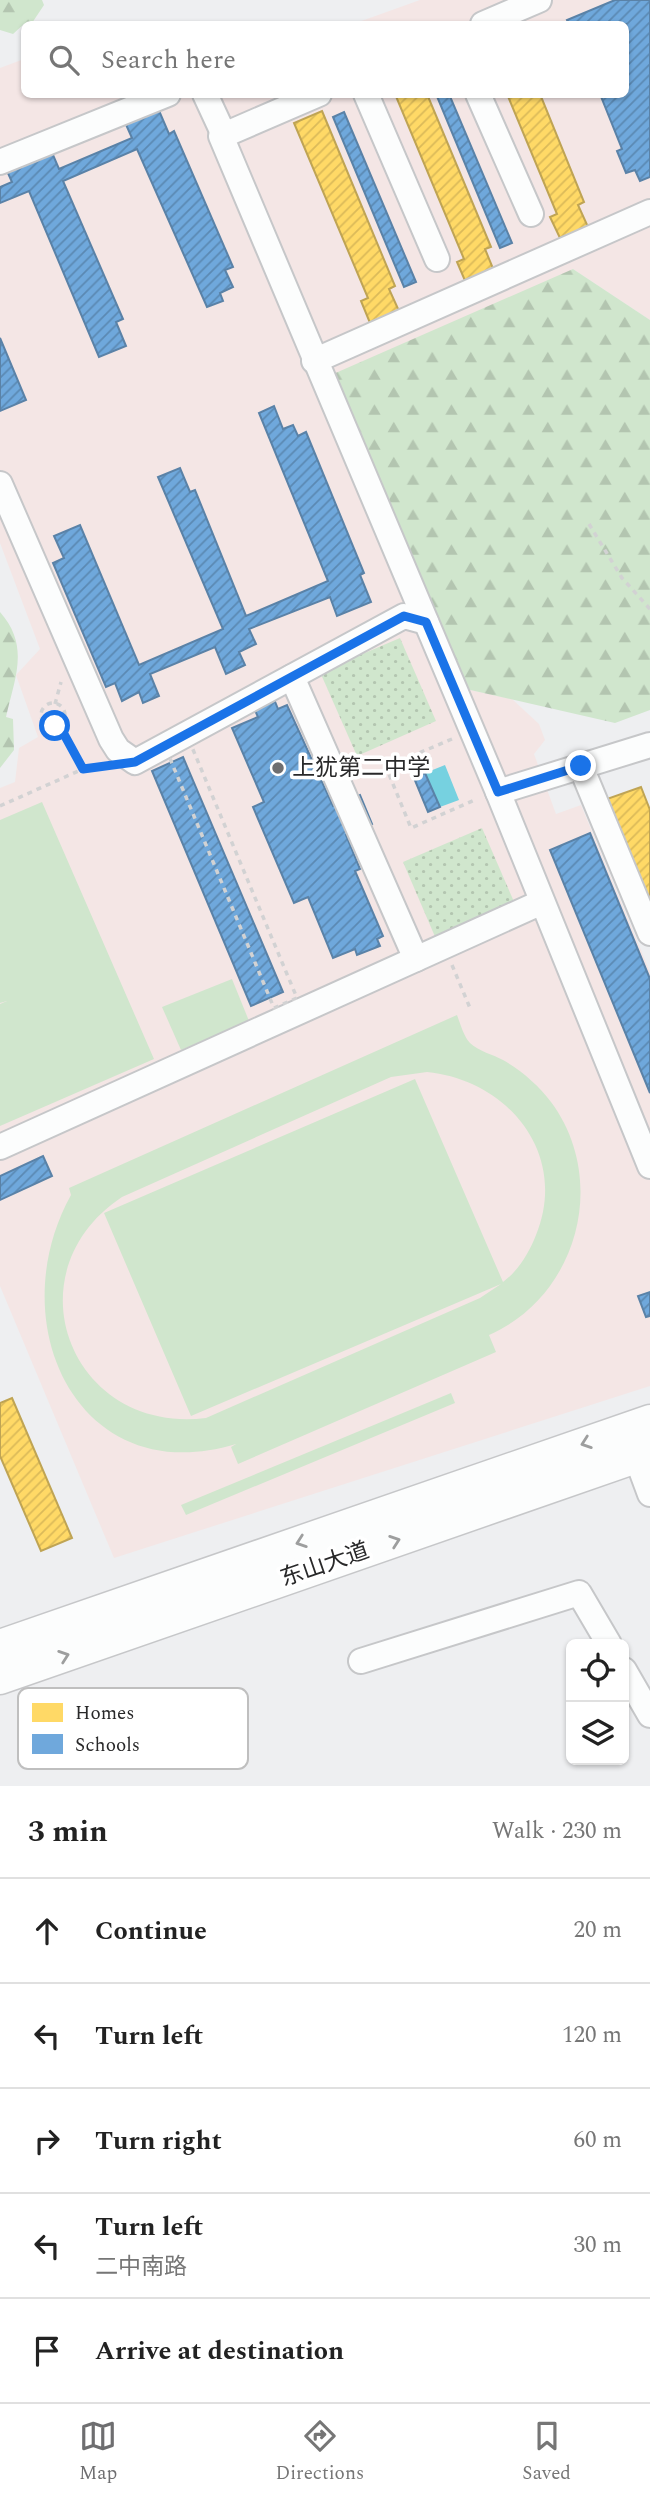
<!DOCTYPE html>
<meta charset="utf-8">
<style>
body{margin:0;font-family:Spectral,"Noto Sans SC",serif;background:#f6f6f6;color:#222}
.controls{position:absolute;right:21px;bottom:21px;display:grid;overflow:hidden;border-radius:10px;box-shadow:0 2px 5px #0004}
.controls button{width:63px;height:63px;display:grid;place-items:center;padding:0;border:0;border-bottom:2px solid #e0e0e0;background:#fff;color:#222;font:35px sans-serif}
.stop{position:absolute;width:21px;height:21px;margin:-16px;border:5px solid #1a73e8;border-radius:50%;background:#fff}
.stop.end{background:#1a73e8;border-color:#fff;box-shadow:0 2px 7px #0008}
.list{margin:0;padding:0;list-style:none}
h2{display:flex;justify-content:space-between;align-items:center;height:91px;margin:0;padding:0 28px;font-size:30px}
h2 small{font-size:23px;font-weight:400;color:#767676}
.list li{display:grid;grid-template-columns:46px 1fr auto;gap:21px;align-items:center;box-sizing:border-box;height:105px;padding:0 28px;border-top:2px solid #e0e0e0}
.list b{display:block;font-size:26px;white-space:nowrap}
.list p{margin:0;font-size:23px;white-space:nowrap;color:#767676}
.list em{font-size:23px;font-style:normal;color:#767676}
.icon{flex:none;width:38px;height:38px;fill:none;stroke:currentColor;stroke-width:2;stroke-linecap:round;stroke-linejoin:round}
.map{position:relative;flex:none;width:650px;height:1786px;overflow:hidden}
.search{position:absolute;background:#fff;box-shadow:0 2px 5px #0004;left:21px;right:21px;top:21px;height:77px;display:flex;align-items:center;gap:18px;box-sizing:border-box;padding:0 24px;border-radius:10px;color:#767676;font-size:26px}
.sheet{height:616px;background:#fff}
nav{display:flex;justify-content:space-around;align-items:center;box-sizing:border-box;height:98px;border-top:2px solid #e0e0e0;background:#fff;font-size:19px;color:#767676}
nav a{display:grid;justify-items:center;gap:4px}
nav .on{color:#6e6e70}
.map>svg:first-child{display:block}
</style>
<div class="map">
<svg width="650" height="1786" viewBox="0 0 650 1786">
<defs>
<pattern id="green-dots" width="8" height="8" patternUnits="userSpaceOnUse" patternTransform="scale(1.75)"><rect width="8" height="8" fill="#d0e6cd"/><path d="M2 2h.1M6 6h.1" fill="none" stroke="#b3c5b0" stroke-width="1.8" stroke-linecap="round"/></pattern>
<pattern id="forest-firs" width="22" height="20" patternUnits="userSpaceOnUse" patternTransform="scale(1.75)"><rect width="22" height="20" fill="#d0e6cd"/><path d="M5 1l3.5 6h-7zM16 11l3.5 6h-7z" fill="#b3c5b0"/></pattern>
<pattern id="homes-hatch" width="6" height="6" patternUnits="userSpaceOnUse" patternTransform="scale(1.75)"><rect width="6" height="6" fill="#ffd966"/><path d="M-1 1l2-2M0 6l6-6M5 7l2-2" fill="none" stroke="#dbba59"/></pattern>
<pattern id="schools-hatch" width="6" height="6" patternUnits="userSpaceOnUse" patternTransform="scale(1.75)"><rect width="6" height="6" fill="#6fa8dc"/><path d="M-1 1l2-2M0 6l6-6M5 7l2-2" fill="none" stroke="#5b89b3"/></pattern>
</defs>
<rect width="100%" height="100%" fill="#eeeff1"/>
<!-- education -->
<path fill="#f4e6e5" d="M420 0H650V320L573 269 466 689 512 699 539 724 545 740 534 754 556 814 581 805 650 972V1386L114 1558 0 1286V788L15 782 19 748 38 737 16 675 40 649 0 543V68L24 59V94H626V24H353Z"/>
<!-- green -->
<g fill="url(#green-dots)">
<path d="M400 638 436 721 357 756 320 672Z"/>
<path d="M482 828 518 911 439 946 403 862Z"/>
</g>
<!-- forest -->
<g fill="url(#forest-firs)">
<path d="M0 0H42L44 5 32 23 24 24 13 34 0 30Z"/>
<path d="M573 269 650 320V710L615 723 466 689 331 375Z"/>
<path d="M0 612C30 646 15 677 6 717L13 719 14 750 0 768Z"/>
</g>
<!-- pitch -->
<g fill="#d0e6cd" fill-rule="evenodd">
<path d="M42 802 154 1059 0 1126V1004L7 1001 0 1003V820Z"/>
<path d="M232 979 249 1021 181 1050 162 1007Z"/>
<path d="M457 1015C460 1023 464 1037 470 1043 478 1051 494 1055 503 1060 522 1071 538 1085 551 1102 609 1180 578 1296 489 1335L496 1352 238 1464 231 1447 236 1444C78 1492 0 1323 71 1195L69 1188ZM427 1072C508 1080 569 1154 536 1235 529 1253 518 1271 503 1282L415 1079 104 1213 191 1416 501 1284 480 1298 206 1418C71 1435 8 1273 122 1197L391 1077Z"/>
<path d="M451 1393 455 1403 186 1515 181 1505Z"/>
</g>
<!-- water -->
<path fill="#76d1e0" d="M445 765 459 800 440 807 425 773Z"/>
<!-- homes -->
<g fill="url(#homes-hatch)" stroke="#bfa454" stroke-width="2">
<path d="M395 94H427L491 247 485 249 494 271 466 283 457 262 464 259Z"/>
<path d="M507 94H540L584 202 578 205 588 227 560 238 550 217 557 214Z"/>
<path d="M322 111 395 286 389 289 399 311 370 323 361 301 368 298 294 123Z"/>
<path d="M641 787 650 810V919L604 800Z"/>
<path d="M12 1398 72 1538 41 1551 0 1456V1403Z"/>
</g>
<!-- schools -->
<g fill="url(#schools-hatch)" stroke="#5a82a7" stroke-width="2">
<path d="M615 0H650V177L640 181 635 170 626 173 617 151 622 149 600 94H626V24H569L567 20Z"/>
<path d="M436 94H449L512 243 500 248Z"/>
<path d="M157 106 169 134 174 131 233 267 225 270 233 287 220 293 223 301 207 307 137 149 63 181 123 319 116 322 126 346 99 357 29 191 0 203V187L12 182 2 160 50 148 59 169 132 138 124 120Z"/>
<path d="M344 112 416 282 404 287 333 117Z"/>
<path d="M0 338 26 400 0 411Z"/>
<path d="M274 406 283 429 293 425 298 436 306 432 364 573 360 575 371 602 337 616 330 597 249 629 256 644 239 652 245 665 226 674 215 647 150 674 159 696 143 703 139 692 122 701 115 683 106 687 53 563 64 558 54 536 80 525 139 665 223 629 158 477 180 468 190 492 195 490 246 616 328 581 259 413Z"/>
<path d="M274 699 278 709 287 705 333 806 360 795 372 824 346 835 360 869 355 871 383 936 377 939 380 946 357 955 355 949 333 958 308 897 294 903 253 807 264 802 232 728 258 717 254 708Z"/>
<path d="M183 757 283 992 251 1006 152 771Z"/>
<path d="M425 773 440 807 428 812 414 778Z"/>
<path d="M590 833 650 979V1093L550 850Z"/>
<path d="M43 1156 52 1176 0 1200V1176Z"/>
<path d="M650 1292V1316L646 1317 638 1296Z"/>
</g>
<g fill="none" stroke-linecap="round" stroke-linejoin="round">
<defs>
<g id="minor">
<path d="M483 24 539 0"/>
<path d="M205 94 224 135 319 94"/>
<path d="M366 94 437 259"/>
<path d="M478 94 531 214"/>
<path d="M224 135 221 136 498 792 650 1166"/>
<path d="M0 162 168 94"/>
<path d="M314 361 650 212"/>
<path d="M0 484 111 739 118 750 135 762 404 616 426 622"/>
<path d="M292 677 416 959"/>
<path d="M581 767 650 933"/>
<path d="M498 792 650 745"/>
<path d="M0 1147 542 902"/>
<path d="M630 1440 650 1494"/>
<path d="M361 1661 579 1593 609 1644"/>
<path d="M624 1670 650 1715"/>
</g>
<g id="major">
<path d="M0 1646 650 1421"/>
<path d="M0 1678 650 1452"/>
</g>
</defs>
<!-- minor casing -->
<use href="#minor" stroke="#c6c7c9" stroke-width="28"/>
<!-- major casing -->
<use href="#major" stroke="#c6c7c9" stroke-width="35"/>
<!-- path -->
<g stroke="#d2d2d3" stroke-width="3.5" stroke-dasharray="5 5" stroke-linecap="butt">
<path d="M589 524 622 578 650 609"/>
<circle cx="53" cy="715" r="12"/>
<path d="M55 704 61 682"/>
<path d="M59 725 83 769"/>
<path d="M452 739 386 767 411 828 477 799"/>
<path d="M189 740 297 998 274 1008 166 749Z"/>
<path d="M0 806 83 769 102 767"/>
<path d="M452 965 470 1008"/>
</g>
<!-- minor -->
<use href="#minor" stroke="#fcfdfd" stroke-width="24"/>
<!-- major -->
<use href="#major" stroke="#fcfdfd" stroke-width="32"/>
</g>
<!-- one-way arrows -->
<defs><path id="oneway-chevron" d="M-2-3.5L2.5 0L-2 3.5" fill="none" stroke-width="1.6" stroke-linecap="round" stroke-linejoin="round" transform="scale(1.75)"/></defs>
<g stroke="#9d9e9e">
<use href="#oneway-chevron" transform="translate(586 1443) rotate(161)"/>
<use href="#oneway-chevron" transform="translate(395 1541) rotate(-19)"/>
<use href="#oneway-chevron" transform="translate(301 1542) rotate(161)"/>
<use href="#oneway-chevron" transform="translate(64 1656) rotate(-19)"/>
</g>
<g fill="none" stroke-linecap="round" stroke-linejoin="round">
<!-- route -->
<path stroke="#1a73e8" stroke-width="9" d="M55 726 59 725 83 769 135 762 404 616 426 622 498 792 581 766"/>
</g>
<!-- markers -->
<circle fill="#6e6e70" stroke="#fff" stroke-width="2.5" cx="278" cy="768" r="7"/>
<g text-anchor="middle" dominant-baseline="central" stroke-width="7" stroke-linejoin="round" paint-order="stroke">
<!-- poi labels -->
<g font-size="23" fill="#29292a" stroke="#fff" text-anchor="start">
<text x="292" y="768">上犹第二中学</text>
</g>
<!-- street labels -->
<g font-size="23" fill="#29292a" stroke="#fff">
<text transform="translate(325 1565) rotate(-19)">东山大道</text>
</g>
</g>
<!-- legend -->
<rect x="18" y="1688" width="230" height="81" rx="10" fill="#fff" stroke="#bfbfbf" stroke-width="2"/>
<rect x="32" y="1703" width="31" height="19" fill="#ffd966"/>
<rect x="32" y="1734" width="31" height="20" fill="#6fa8dc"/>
<g font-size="19" fill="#29292a">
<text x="75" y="1719">Homes</text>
<text x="75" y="1751">Schools</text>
</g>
</svg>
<div class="controls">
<button><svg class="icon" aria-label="locate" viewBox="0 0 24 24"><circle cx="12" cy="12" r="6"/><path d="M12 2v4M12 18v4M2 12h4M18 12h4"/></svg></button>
<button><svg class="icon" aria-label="layers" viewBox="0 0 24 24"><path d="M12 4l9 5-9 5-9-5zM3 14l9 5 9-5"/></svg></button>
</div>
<div class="stop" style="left:55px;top:726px"></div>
<div class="stop end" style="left:581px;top:766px"></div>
<div class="search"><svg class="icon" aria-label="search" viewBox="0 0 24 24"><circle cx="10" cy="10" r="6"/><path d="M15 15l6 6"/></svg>Search here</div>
</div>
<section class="sheet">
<h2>3 min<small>Walk · 230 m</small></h2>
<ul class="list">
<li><svg class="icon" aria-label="ahead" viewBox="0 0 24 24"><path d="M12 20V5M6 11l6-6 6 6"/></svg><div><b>Continue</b></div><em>20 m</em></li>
<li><svg class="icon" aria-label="left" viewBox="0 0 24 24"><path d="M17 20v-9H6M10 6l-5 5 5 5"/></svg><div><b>Turn left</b></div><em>120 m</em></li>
<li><svg class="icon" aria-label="right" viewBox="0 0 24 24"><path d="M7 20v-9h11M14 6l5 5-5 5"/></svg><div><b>Turn right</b></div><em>60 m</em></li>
<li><svg class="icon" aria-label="left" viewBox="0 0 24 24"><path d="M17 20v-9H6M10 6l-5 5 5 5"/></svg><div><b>Turn left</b><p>二中南路</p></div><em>30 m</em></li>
<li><svg class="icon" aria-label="arrive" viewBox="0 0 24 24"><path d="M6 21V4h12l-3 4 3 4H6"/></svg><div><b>Arrive at destination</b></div></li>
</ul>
</section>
<nav>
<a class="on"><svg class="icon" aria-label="map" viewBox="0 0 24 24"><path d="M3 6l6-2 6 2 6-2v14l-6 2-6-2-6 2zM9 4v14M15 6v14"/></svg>Map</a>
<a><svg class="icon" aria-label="directions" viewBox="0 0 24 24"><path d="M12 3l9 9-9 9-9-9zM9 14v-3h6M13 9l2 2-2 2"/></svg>Directions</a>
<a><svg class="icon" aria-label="saved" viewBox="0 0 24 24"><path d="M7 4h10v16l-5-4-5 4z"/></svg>Saved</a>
</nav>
